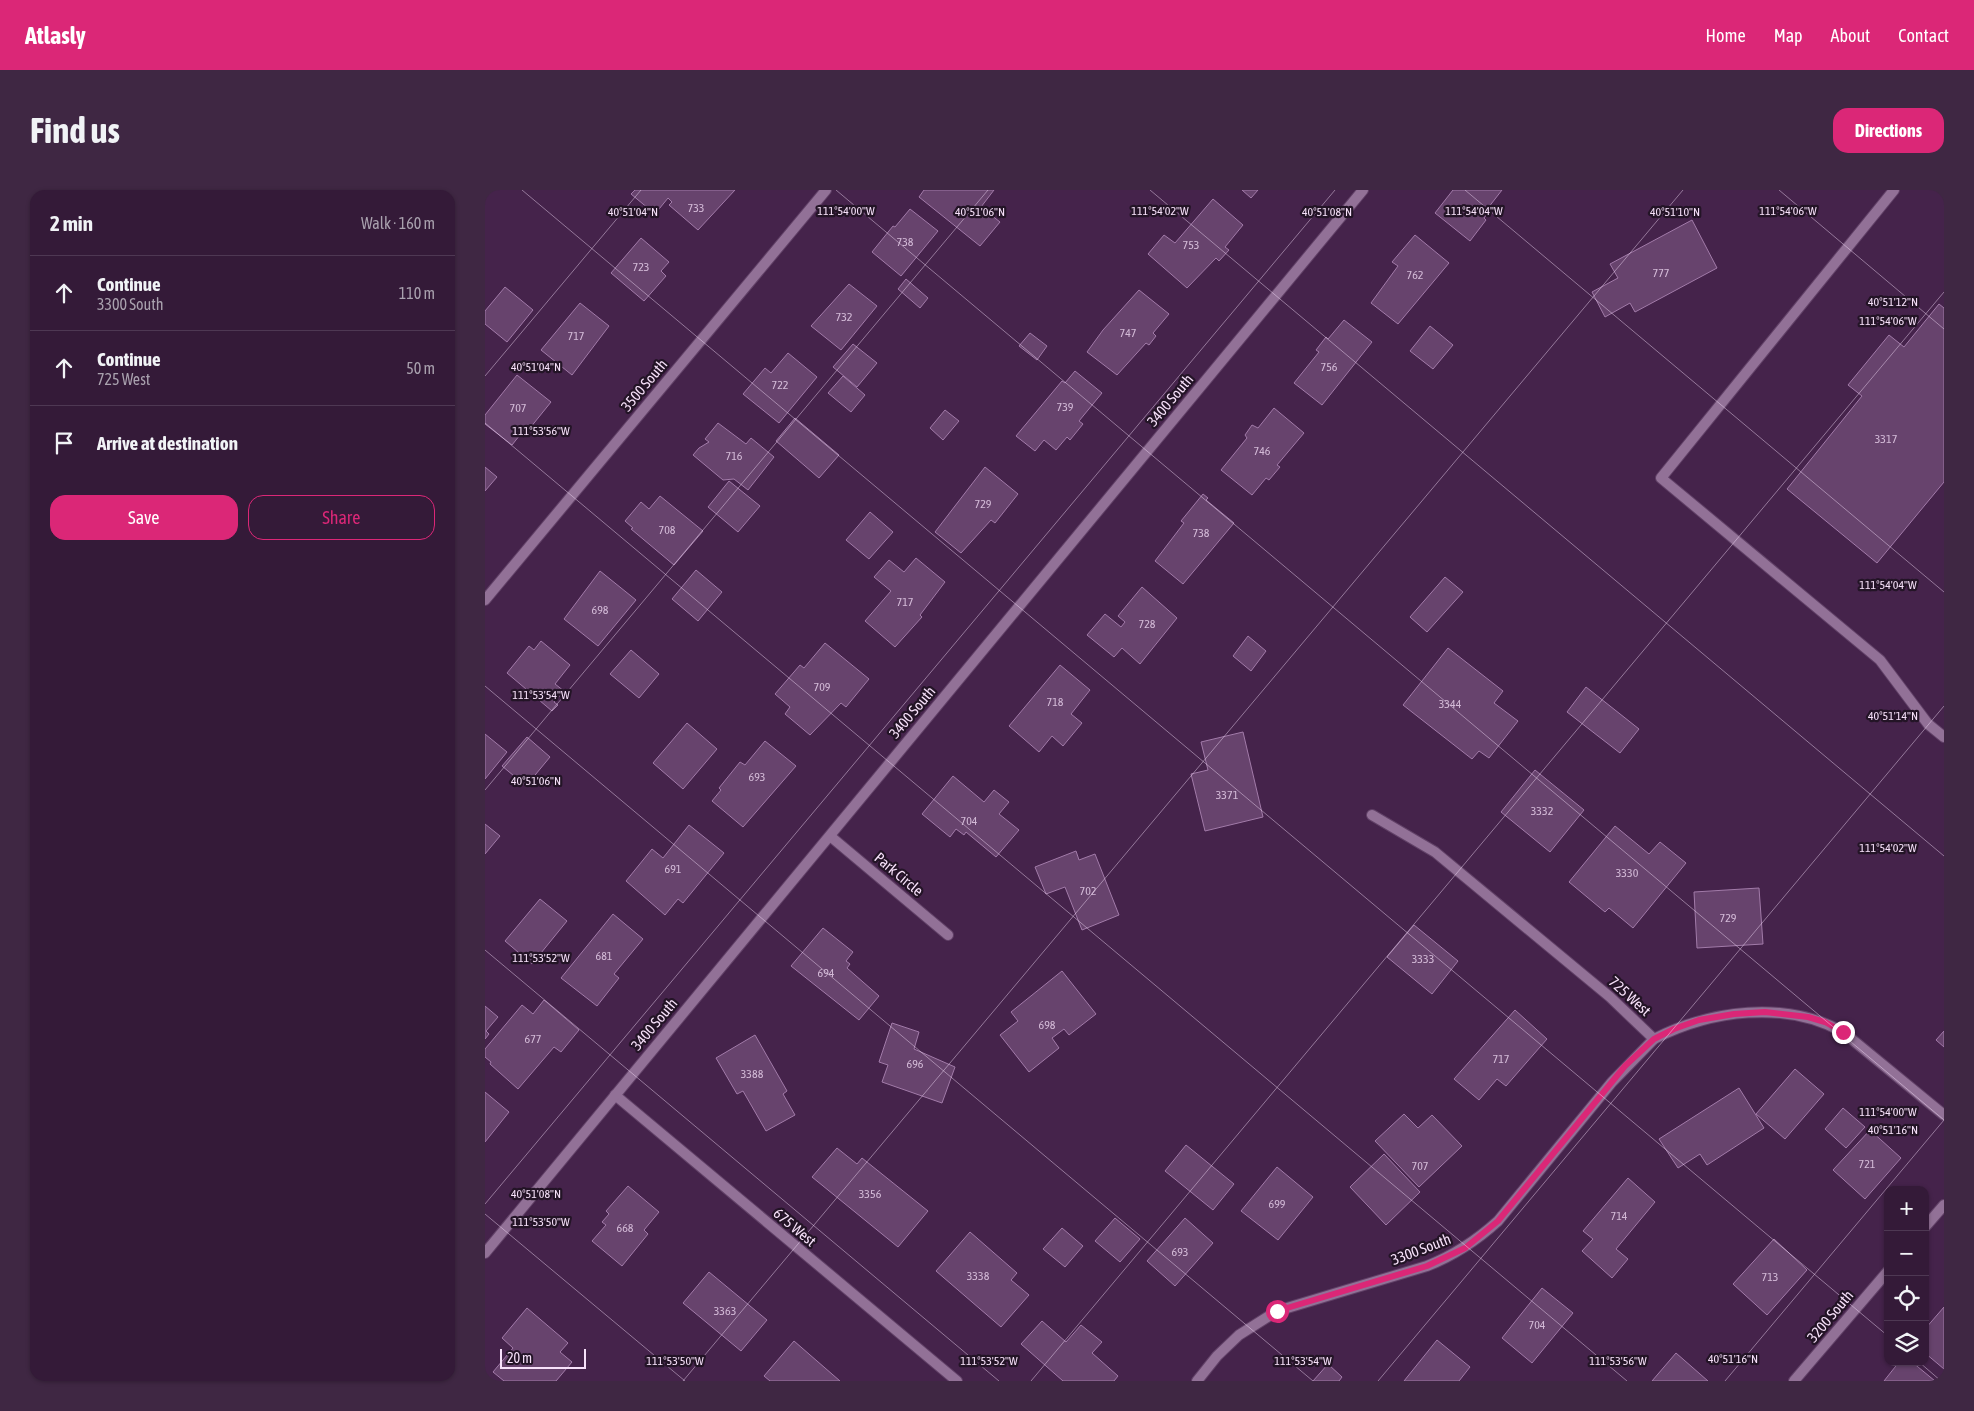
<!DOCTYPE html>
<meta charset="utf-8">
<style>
body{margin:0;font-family:"Asap Condensed",sans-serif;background:#3f2743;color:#f1f3f6}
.controls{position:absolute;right:15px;bottom:15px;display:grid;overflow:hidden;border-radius:10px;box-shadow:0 1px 4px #0004}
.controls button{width:45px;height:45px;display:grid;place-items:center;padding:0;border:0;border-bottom:1px solid #4e3853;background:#341a38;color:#f1f3f6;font:25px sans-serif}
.scale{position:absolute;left:15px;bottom:12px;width:86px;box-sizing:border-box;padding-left:5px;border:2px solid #f7e1fa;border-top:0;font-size:14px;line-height:18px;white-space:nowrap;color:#f7e1fa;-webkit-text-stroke:4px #231426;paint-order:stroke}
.stop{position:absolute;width:15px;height:15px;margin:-11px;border:4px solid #db2777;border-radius:50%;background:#fff}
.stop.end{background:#db2777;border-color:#fff;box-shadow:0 1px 5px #0008}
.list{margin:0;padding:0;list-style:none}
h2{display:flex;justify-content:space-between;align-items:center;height:65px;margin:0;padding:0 20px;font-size:21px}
h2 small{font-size:16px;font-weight:400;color:#a9a1ae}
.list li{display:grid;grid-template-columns:32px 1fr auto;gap:15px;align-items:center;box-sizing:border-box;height:75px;padding:0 20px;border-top:1px solid #4e3853}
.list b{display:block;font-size:19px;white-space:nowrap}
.list p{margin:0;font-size:16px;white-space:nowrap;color:#a9a1ae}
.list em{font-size:16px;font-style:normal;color:#a9a1ae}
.actions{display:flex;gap:10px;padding:15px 20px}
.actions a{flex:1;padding:11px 0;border:1px solid #db2777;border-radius:15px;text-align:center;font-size:18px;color:#db2777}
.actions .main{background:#db2777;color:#fff}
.icon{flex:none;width:28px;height:28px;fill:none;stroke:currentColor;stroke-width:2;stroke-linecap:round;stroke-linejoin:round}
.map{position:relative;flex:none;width:1459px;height:1191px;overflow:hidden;border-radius:15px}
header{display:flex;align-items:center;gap:30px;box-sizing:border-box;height:70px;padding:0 25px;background:#db2777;color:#fff}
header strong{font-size:24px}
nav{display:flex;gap:28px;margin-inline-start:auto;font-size:18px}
.intro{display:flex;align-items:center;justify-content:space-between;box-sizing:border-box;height:120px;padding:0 30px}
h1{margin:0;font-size:35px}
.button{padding:12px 22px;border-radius:15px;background:#db2777;color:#fff;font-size:18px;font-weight:700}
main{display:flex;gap:30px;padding:0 30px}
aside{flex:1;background:#341a38;border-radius:15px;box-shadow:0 1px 4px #0004}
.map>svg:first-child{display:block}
</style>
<header>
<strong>Atlasly</strong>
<nav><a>Home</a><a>Map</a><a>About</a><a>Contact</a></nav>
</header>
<div class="intro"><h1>Find us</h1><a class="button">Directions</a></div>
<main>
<aside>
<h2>2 min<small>Walk · 160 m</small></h2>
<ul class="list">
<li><svg class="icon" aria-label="ahead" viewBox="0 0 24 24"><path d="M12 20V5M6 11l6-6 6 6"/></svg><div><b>Continue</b><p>3300 South</p></div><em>110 m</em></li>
<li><svg class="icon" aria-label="ahead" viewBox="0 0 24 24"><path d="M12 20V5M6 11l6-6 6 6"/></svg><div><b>Continue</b><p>725 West</p></div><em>50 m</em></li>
<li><svg class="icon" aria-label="arrive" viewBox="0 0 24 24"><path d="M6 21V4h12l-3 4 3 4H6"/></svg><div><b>Arrive at destination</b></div></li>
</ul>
<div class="actions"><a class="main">Save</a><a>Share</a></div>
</aside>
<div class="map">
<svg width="1459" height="1191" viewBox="0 0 1459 1191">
<rect width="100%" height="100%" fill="#45234b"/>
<!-- building -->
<g fill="#67436d" stroke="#a27ba9">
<path d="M150 0H250L213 40 184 15 187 12 183 8 170 24 146 4Z"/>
<path d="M439 0H509L496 17 515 32 495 56 434 7Z"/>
<path d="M757 0H773L766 8Z"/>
<path d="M968 0H1017L1003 18 1005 20 999 28 1001 30 985 51 950 23Z"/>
<path d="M728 9 758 35 740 57 744 60 734 71 731 68 702 98 663 64 679 45 690 53Z"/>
<path d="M425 19 453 41 416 86 387 62 408 36 410 37Z"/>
<path d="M1207 30 1232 78 1150 122 1145 113 1120 127 1107 102 1133 88 1125 74Z"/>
<path d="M930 45 964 73 913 134 886 113 913 76 907 72Z"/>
<path d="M156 48 184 72 176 81 181 86 159 111 126 83Z"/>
<path d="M421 89 443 108 435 118 413 99Z"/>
<path d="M364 94 392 116 356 160 326 136Z"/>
<path d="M20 97 48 120 22 152 0 134V121Z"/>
<path d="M654 100 684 124 668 143 671 146 664 155 661 153 632 185 602 162 618 140Z"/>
<path d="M95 113 124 136 87 185 56 160Z"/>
<path d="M1454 114 1459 118V292L1392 373 1302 299 1377 206 1363 195 1404 145 1419 157Z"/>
<path d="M859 130 887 152 837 215 809 193 834 162 831 160 841 147 843 149Z"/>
<path d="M945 136 968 155 948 179 925 161Z"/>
<path d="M545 143 562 156 552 170 534 156Z"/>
<path d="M368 154 392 173 372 197 348 177Z"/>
<path d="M303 163 332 187 294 233 258 204 280 178 286 183Z"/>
<path d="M590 181 617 203 594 231 598 234 585 250 582 247 571 260 559 250 550 261 531 246 577 191 580 193Z"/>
<path d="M32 185 66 212 45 238 42 236 27 255 0 234V225Z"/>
<path d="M358 186 380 205 366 222 343 203Z"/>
<path d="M789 218 819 243 792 275 795 277 784 290 781 288 767 305 736 280 762 248 760 245 767 235 773 238Z"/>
<path d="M460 220 474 231 458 250 445 238Z"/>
<path d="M310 228 354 265 334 288 291 251Z"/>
<path d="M233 233 261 254 266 248 289 267 263 300 249 289 238 290 208 265 214 258 224 252 220 249Z"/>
<path d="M0 277 12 287 0 301Z"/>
<path d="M500 277 533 304 510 333 506 330 476 363 450 342Z"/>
<path d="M244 291 275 316 253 342 223 317Z"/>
<path d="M718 304 723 308 721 310 749 333 698 394 670 371 699 333 696 331Z"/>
<path d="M175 306 218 341 189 375 146 339 148 338 140 331 156 312 164 319Z"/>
<path d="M385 322 408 342 384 369 361 350Z"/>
<path d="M431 368 460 392 435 425 437 427 410 457 380 431 406 401 389 387 404 370 419 382Z"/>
<path d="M211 380 237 402 213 431 187 409Z"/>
<path d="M115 381 151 410 113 456 79 429Z"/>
<path d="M960 387 978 402 942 442 925 427Z"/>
<path d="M657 397 692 428 655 474 637 458 629 467 602 445 620 424 636 437 640 432 633 426Z"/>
<path d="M763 446 781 461 766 481 748 466Z"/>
<path d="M56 451 85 475 70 494 79 501 69 512 73 515 67 521 22 483 44 456 49 460Z"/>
<path d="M340 453 384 489 361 517 356 513 325 545 300 524 305 517 290 504 315 475 319 478Z"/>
<path d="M963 458 1018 501 1009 513 1033 531 1004 568 994 561 987 569 918 515Z"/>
<path d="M146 460 174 484 154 508 125 484Z"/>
<path d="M575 475 605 500 586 524 597 533 578 556 567 546 554 562 524 536Z"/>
<path d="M1101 497 1154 539 1135 563 1082 522Z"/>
<path d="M202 533 232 559 198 599 168 573Z"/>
<path d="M758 542 778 627 720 641 706 584 723 580 716 552Z"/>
<path d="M0 544 22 562 0 589Z"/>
<path d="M42 547 65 567 41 596 17 576Z"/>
<path d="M280 551 311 576 258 637 227 611 236 600 234 598 255 572 260 575Z"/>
<path d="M1050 580 1099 620 1065 662 1016 622Z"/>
<path d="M468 586 499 612 509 600 524 612 514 624 534 640 511 667 481 642 479 645 471 639 465 647 437 624Z"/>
<path d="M0 634 15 646 0 664Z"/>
<path d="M204 635 239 663 198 713 193 709 180 725 141 691 167 659 178 668Z"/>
<path d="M1130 636 1164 664 1175 652 1201 673 1148 738 1124 718 1120 722 1084 692Z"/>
<path d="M591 661 594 670 610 664 634 725 597 740 580 697 561 704 550 677Z"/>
<path d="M1274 698 1278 754 1212 758 1209 702Z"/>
<path d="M55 709 82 731 47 774 20 751Z"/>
<path d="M128 724 158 749 129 784 134 788 112 816 76 788Z"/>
<path d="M929 735 973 771 947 804 902 767Z"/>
<path d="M338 738 368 762 361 771 365 774 362 778 394 806 374 830 306 776Z"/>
<path d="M577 781 611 824 584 845 579 839 567 848 574 858 544 882 515 845 533 831 526 822Z"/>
<path d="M59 810 94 840 76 862 69 857 33 899 5 874 6 872 0 867V859L37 815 48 824Z"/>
<path d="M0 816 13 827 1 841 4 844 0 849Z"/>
<path d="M1030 820 1062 849 1021 896 1012 889 994 910 969 889Z"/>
<path d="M407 833 434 842 429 859 470 877 457 913 397 892 403 875 394 872Z"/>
<path d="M1459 841V857L1451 850Z"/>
<path d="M270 845 302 901 298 904 310 925 281 941 258 901 252 904 231 868Z"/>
<path d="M1310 879 1339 904 1300 949 1271 924Z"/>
<path d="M1254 898 1279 938 1222 975 1215 964 1193 978 1174 949Z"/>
<path d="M0 902 24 922 0 952Z"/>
<path d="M1358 918 1380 937 1361 958 1340 939Z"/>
<path d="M919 924 933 938 947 925 977 956 934 997 890 951Z"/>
<path d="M1385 940 1416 968 1380 1009 1348 980Z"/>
<path d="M701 955 749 994 728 1020 680 981Z"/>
<path d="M352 958 372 974 377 968 443 1021 413 1057 327 987Z"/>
<path d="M899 964 935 1002 901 1035 865 997Z"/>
<path d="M792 977 828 1007 793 1050 756 1021Z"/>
<path d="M1143 988 1170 1012 1131 1059 1143 1069 1127 1088 1097 1061 1108 1049 1098 1041Z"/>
<path d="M143 996 174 1022 159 1040 163 1044 137 1076 107 1051 121 1035 117 1032 124 1024 121 1021Z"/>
<path d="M630 1028 655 1049 635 1072 610 1051Z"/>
<path d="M700 1028 728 1053 690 1096 662 1071Z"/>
<path d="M577 1038 598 1056 580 1077 558 1059Z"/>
<path d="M485 1042 532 1083 526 1090 544 1105 516 1137 451 1081Z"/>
<path d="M1289 1049 1322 1080 1282 1125 1248 1094Z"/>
<path d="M224 1082 282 1130 256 1161 198 1113Z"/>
<path d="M1057 1098 1088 1123 1047 1173 1017 1148Z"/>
<path d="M1459 1117V1179L1440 1163V1139Z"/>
<path d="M42 1118 83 1153 75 1162 87 1172 71 1191H19L8 1182 28 1158 17 1148Z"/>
<path d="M557 1131 581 1152 596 1135 617 1152 607 1163 633 1186 629 1191H578L536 1154Z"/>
<path d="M952 1150 985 1177 974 1191H919Z"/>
<path d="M309 1151 355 1191H285L279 1186Z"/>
<path d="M1191 1163 1223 1191H1167Z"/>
<path d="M1414 1172H1427L1450 1191H1399Z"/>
<path d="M843 1174 857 1187 854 1191H828Z"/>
</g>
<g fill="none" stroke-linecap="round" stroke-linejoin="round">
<defs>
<path id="service" d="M1409 0 1176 288 1395 470 1443 534 1459 547"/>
<g id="minor">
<path d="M0 410 341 0"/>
<path d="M887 625 950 662 1125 807 1169 849C1226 820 1300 810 1358 842L1459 925"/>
<path d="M345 646 463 745"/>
<path d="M130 905 472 1191"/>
<path d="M1440 1037 1459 1015"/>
<path d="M0 1063 878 0"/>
<path d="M712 1191 732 1166 754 1145 792 1121 942 1076C970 1065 991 1051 1013 1031L1127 892 1169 849"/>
<path d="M1309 1191 1403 1081"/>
</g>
</defs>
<!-- service casing -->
<use href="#service" stroke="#614167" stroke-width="12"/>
<!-- minor casing -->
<use href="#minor" stroke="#614167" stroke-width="12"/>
<!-- service -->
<use href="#service" stroke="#927197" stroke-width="10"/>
<!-- minor -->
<use href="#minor" stroke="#927197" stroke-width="10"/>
</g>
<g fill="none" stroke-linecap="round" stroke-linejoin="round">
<!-- route -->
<path stroke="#db2777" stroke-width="6" d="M792 1121 942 1076 980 1058 1013 1031 1140 876 1169 849 1189 839 1214 830 1249 824 1280 822 1323 827 1340 832 1358 842"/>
</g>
<!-- ticks -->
<path fill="none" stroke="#f7e1fa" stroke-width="1" stroke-opacity="0.45" d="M37 0 1403 1146M351 0 1459 930M665 0 1459 666M980 0 1459 402M1294 0 1459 139M0 186 156 0M0 233 1142 1191M0 496 828 1191M0 600 503 0M0 760 514 1191M0 1014 850 0M0 1024 200 1191M1434 1172 1456 1191M198 1191 1198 0M546 1191 1459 102M893 1191 1459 516M1240 1191 1459 930"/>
<g text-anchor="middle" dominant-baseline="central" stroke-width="4.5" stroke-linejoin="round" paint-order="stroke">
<!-- number labels -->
<g font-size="12" fill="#d3bad7">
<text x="211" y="18">733</text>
<text x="420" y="52">738</text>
<text x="706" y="55">753</text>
<text x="156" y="77">723</text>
<text x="1176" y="83">777</text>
<text x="930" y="85">762</text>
<text x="359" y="127">732</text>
<text x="643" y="143">747</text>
<text x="91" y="146">717</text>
<text x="844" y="177">756</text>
<text x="295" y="195">722</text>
<text x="580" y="217">739</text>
<text x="33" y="218">707</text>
<text x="1401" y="249">3317</text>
<text x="777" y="261">746</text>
<text x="249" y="266">716</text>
<text x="498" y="314">729</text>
<text x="182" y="340">708</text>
<text x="716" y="343">738</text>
<text x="420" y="412">717</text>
<text x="115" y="420">698</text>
<text x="662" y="434">728</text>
<text x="337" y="497">709</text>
<text x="570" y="512">718</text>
<text x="965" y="514">3344</text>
<text x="272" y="587">693</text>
<text x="742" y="605">3371</text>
<text x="1057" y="621">3332</text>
<text x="484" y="631">704</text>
<text x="188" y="679">691</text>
<text x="1142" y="683">3330</text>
<text x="603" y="701">702</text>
<text x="1243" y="728">729</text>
<text x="119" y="766">681</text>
<text x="938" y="769">3333</text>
<text x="341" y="783">694</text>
<text x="562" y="835">698</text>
<text x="48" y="849">677</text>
<text x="1016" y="869">717</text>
<text x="430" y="874">696</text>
<text x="267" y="884">3388</text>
<text x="1382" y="974">721</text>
<text x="935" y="976">707</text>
<text x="385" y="1004">3356</text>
<text x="792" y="1014">699</text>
<text x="1134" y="1026">714</text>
<text x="140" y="1038">668</text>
<text x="695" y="1062">693</text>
<text x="493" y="1086">3338</text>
<text x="1285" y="1087">713</text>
<text x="240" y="1121">3363</text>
<text x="1052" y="1135">704</text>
</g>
<!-- street labels -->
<g font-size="15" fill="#f7e1fa" stroke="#231426">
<text transform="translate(159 195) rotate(-50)">3500 South</text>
<text transform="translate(685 210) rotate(-50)">3400 South</text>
<text transform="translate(427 522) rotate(-50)">3400 South</text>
<text transform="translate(414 684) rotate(40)">Park Circle</text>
<text transform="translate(1145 806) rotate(42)">725 West</text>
<text transform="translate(169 834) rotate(-50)">3400 South</text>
<text transform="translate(310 1037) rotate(40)">675 West</text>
<text transform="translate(936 1059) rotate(-21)">3300 South</text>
<text transform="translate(1345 1126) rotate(-50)">3200 South</text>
</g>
</g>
<g font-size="12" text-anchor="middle" fill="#f7e1fa" stroke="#231426" stroke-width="4.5" stroke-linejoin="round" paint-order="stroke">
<text x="361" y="25">111°54'00"W</text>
<text x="675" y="25">111°54'02"W</text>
<text x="989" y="25">111°54'04"W</text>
<text x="1303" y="25">111°54'06"W</text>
<text x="148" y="26">40°51'04"N</text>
<text x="495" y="26">40°51'06"N</text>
<text x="842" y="26">40°51'08"N</text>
<text x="1190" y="26">40°51'10"N</text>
<text x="1408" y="116">40°51'12"N</text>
<text x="1403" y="135">111°54'06"W</text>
<text x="51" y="181">40°51'04"N</text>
<text x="56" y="245">111°53'56"W</text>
<text x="1403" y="399">111°54'04"W</text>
<text x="56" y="509">111°53'54"W</text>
<text x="1408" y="530">40°51'14"N</text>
<text x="51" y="595">40°51'06"N</text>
<text x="1403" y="662">111°54'02"W</text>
<text x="56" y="772">111°53'52"W</text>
<text x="1403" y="926">111°54'00"W</text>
<text x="1408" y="944">40°51'16"N</text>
<text x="51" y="1008">40°51'08"N</text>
<text x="56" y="1036">111°53'50"W</text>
<text x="1248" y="1173">40°51'16"N</text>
<text x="190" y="1175">111°53'50"W</text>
<text x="504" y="1175">111°53'52"W</text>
<text x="818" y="1175">111°53'54"W</text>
<text x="1133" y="1175">111°53'56"W</text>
</g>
</svg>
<div class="controls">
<button>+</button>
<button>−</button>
<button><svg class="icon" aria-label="locate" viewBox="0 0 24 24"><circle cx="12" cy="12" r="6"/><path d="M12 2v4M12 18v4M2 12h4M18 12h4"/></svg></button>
<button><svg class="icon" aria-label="layers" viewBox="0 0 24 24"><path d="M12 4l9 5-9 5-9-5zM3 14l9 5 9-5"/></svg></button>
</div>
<div class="scale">20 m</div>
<div class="stop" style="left:792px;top:1121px"></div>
<div class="stop end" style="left:1358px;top:842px"></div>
</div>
</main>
